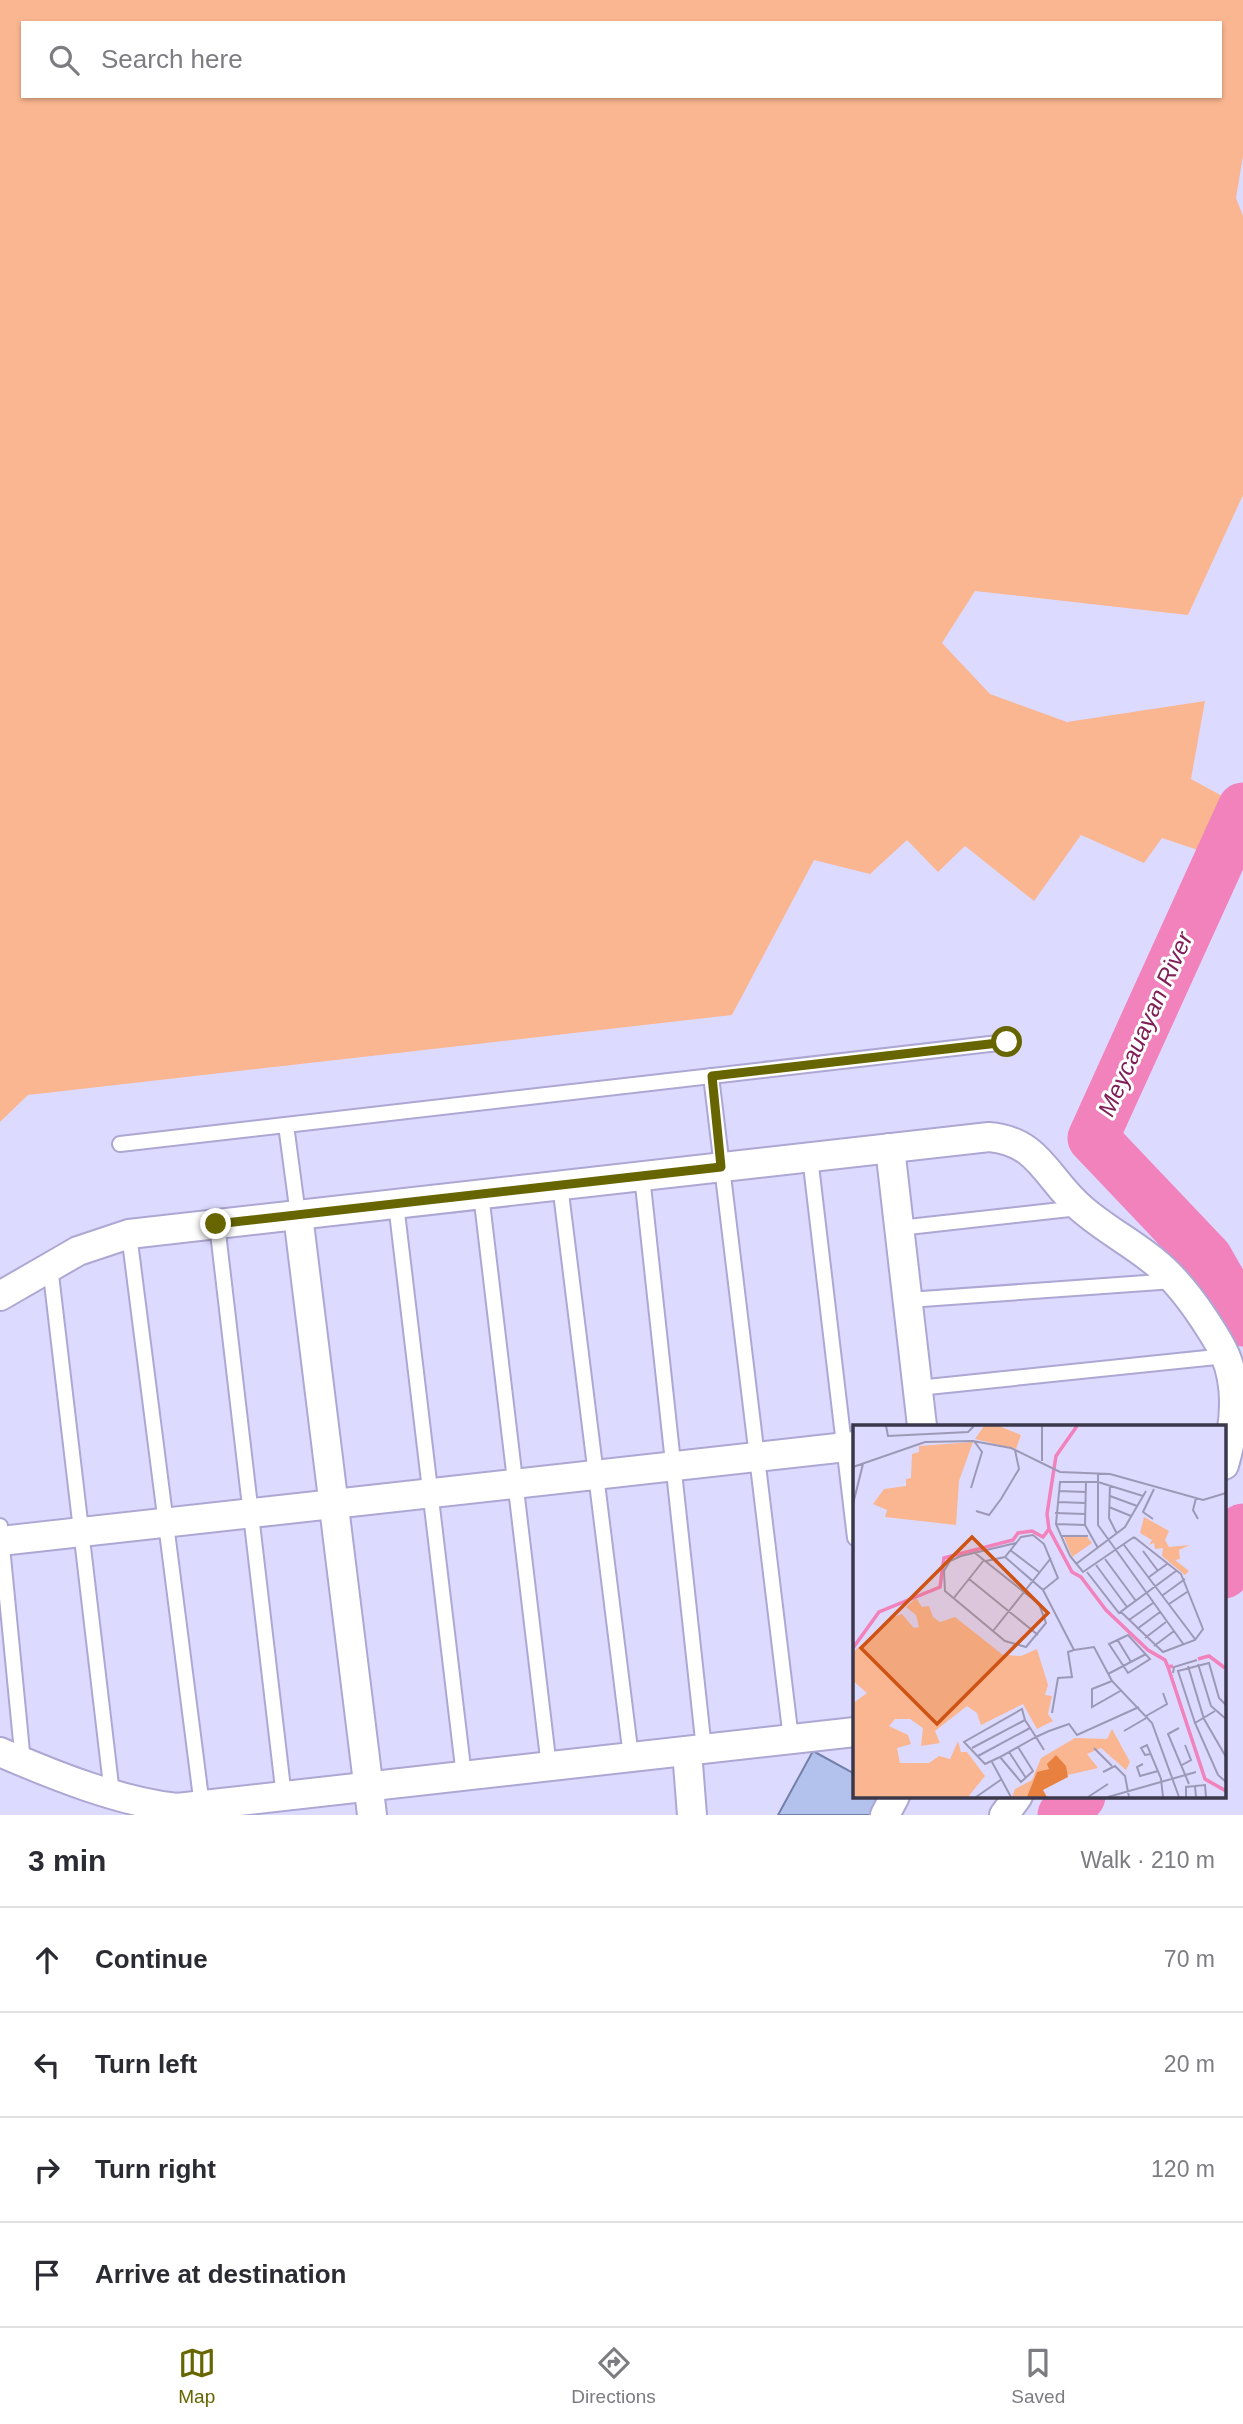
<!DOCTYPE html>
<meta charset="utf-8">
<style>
body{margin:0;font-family:Helvetica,sans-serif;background:#f2f2f3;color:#2b2b33}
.stop{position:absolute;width:21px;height:21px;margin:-16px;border:5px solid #666500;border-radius:50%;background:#fff}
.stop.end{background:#666500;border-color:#fff;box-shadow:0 2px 7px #0008}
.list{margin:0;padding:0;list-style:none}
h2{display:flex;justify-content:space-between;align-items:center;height:91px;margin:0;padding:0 28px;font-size:30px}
h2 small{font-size:23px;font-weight:400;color:#7c7c81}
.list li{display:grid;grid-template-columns:46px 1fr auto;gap:21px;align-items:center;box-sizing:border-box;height:105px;padding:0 28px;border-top:2px solid #e1e1e2}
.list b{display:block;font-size:26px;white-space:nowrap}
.list em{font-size:23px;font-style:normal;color:#7c7c81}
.icon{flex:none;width:38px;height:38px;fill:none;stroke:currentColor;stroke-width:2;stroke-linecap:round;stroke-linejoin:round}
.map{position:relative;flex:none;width:1243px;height:1815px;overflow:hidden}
.search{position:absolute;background:#fff;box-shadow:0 2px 5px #0004;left:21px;right:21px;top:21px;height:77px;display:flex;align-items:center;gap:18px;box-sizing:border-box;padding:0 24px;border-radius:0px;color:#7c7c81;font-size:26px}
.sheet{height:511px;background:#fff}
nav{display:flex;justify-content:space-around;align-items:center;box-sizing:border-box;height:98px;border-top:2px solid #e1e1e2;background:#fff;font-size:19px;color:#7c7c81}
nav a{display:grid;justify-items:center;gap:4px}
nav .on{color:#666500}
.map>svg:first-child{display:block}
</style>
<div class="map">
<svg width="1243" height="1815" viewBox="0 0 1243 1815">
<rect width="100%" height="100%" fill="#dddaff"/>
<!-- green -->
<path fill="#fab690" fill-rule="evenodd" d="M0 0H1243V156L1236 198 1243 216V495L1188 615 975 591 942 643 990 694 1067 722 1205 701 1191 779 1224 797 1201 851 1162 838 1144 863 1081 835 1034 901 965 846 938 872 907 840 870 874 814 860 732 1015 28 1095 0 1122ZM23 23H1220V96H23Z"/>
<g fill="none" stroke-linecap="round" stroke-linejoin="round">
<!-- river -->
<g stroke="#f182bb" stroke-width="51">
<path d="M1243 808 1093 1138 1207 1258 1243 1321"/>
<path d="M1224 1573 1243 1529"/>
<path d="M1063 1815 1080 1796"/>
</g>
</g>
<!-- building -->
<path fill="#b3c2ec" stroke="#7380a8" stroke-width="2" d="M813 1751 855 1774V1796H881L870 1815H778Z"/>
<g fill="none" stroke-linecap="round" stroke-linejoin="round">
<defs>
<g id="service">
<path d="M711 1076 791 1739"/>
<path d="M286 1125 298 1215"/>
<path d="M120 1144 1007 1042"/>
<path d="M810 1157 855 1538"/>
<path d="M642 1176 704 1749"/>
<path d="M560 1185 631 1757"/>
<path d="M481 1194 549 1767"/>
<path d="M396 1204 464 1776"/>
<path d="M217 1224 284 1797"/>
<path d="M899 1228 1079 1208"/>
<path d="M129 1234 202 1806"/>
<path d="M50 1266 112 1794"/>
<path d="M908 1300 1174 1281"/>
<path d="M918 1388 1226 1356"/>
<path d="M0 1526 23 1762"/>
</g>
<g id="minor">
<path d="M890 1148 922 1426"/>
<path d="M298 1215 372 1815"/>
<path d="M0 1296 78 1251 129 1234 989 1137C1040 1141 1047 1180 1082 1209 1105 1229 1132 1243 1155 1262 1175 1278 1190 1298 1204 1319 1211 1330 1220 1343 1225 1355 1240 1390 1234 1431 1224 1465"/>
<path d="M0 1541 855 1446"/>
<path d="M687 1751 692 1815"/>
<path d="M0 1752C53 1775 120 1802 177 1808L855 1732"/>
<path d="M885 1815 895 1796"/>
<path d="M1004 1815 1018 1796"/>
</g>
</defs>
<!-- service casing -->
<use href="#service" stroke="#aca7d3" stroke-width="18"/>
<!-- minor casing -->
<use href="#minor" stroke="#aca7d3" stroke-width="32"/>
<!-- service -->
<use href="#service" stroke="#fff" stroke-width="14"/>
<!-- minor -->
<use href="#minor" stroke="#fff" stroke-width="28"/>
</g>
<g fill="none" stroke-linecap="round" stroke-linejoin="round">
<!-- route -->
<path stroke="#666500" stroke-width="9" d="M216 1224 721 1167 712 1076 1007 1042"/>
</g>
<g text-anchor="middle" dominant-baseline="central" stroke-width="6" stroke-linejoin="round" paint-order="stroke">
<!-- water labels -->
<g font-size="24" font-style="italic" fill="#801e57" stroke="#fff">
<text transform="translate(1145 1024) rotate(-66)">Meycauayan River</text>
</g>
</g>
<!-- overview -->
<g transform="translate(853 1425)">
<rect width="373" height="373" fill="#dddaff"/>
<path d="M131 1H146L168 10 163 24 122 14ZM120 17 106 56 103 100 32 92 34 85 20 79 31 64 53 61V54L58 53 59 29 66 27V21ZM291 92 316 106 312 115 316 122 337 120 326 125 327 134 322 135 336 146 332 150 309 131 310 123 302 124 301 118 296 120 299 115 287 108ZM211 112H234L239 118 219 132ZM63 173 69 182 76 181 80 192 87 197 102 192 150 230 168 231 184 224 195 260 192 270 199 271 195 289 200 296 184 304 170 279 128 300 124 288 114 281 82 306 87 318 68 321 70 303 57 294H42L36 301 55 310 58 319 44 323 47 338H76L86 331 97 334 105 316 108 327H114L132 351 115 372H0V278L14 268 0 256V227L40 192 49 189 61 203 66 202 63 190 53 182ZM259 304 277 337 273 345 248 323 234 329 245 343 215 350 203 330 197 343 184 350 174 372H159L162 364 179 355 188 333 222 313 254 314Z" fill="#fab690"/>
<path d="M203 330 213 341 215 352 190 365 194 372H174L184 347 196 344 194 339Z" fill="#e88040"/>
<path fill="none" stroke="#f182bb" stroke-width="3.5" d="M196 104 219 147 228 152 253 185 295 225 312 235 315 242 320 241M0 223 26 187 87 162 91 133 160 115 165 108 179 106 190 112 196 104 194 89 203 31 224 1M345 234 356 231 372 243M315 242 352 354 373 366"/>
<path fill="none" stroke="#9c99b7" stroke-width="2" d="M33 1 35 11 115 7 121 1M189 1V36M0 42 72 17 120 16 158 23 207 47 257 49 350 75 373 68M245 49V100L331 220M233 56 232 100 245 123M257 60 256 93 264 109M118 63 129 27 121 16M206 66 232 67M257 71 284 81M343 73 340 85 345 94M205 77 232 78M0 79 10 39M256 82 278 91M123 86 136 90 148 74 166 44 162 25M202 88 232 89M300 94 290 87 301 64M203 99 232 100M208 111H235M281 112 230 147 217 131 203 99 207 57H245L290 71M271 120 342 214M157 125 186 147M290 126 305 146M122 128 186 179 193 198 173 222 152 216 92 166 91 146 97 136 108 131 163 118M152 132 190 165 221 225M252 134 283 176M133 136 152 132 168 112 180 110 191 119 205 153 190 165M223 139 272 102 293 66M243 140 274 182M234 147 266 188 323 146M296 152 314 139M116 154 185 210M310 170 332 154M100 174 131 135M316 179 334 167M268 187 310 227 342 215 350 204 328 149 281 112M276 195 300 178M284 204 307 187M140 206 198 133M275 210 297 234 275 248 256 219ZM292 213 313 197M264 214 278 237M301 221 321 206M221 225 241 222 259 256 299 298 326 372M345 239 358 281 373 294M335 241 351 294 373 332M320 248 321 242 344 235M255 249 293 229M259 256 239 264V282L269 265M373 280 366 273 356 238 325 246 342 298 365 350 373 357M199 288 205 253 219 252 215 227 221 225M293 291 314 279 310 268M342 298 362 286M326 303 315 309 336 359M271 306 295 292M119 323 172 295M241 323 259 341M191 325 183 312 172 295 169 284 111 317 132 339 147 332 183 312 196 306 216 299 224 310 286 282M156 327 173 353M298 329 292 330 288 323 294 320 307 351 308 354 310 372M125 331 177 303M147 332 168 357 180 346 165 322M139 337 158 372M290 339 284 342 287 351 305 346M329 340 338 335 332 320M250 347 262 341 272 351 276 372M342 361 352 360 353 372M123 372 149 354M235 372 255 359M255 372 343 347M333 372V362L342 361 343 372"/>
<path fill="#ce5415" fill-opacity="0.15" stroke="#ce5415" stroke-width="3.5" d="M119 112 195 188 84 299 8 223Z"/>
<rect width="373" height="373" fill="none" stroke="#3a384a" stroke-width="3.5"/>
</g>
</svg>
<div class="stop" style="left:1007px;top:1042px"></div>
<div class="stop end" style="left:216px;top:1224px"></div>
<div class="search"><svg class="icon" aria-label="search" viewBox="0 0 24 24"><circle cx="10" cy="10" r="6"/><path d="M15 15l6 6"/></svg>Search here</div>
</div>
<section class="sheet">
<h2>3 min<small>Walk · 210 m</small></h2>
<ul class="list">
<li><svg class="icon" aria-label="ahead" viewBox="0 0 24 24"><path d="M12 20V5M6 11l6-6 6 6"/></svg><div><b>Continue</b></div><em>70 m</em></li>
<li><svg class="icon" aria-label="left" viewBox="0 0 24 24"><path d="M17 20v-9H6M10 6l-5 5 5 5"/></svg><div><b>Turn left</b></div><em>20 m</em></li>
<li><svg class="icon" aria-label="right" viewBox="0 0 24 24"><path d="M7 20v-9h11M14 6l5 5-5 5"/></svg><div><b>Turn right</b></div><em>120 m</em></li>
<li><svg class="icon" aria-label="arrive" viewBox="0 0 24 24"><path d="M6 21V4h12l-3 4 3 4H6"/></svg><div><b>Arrive at destination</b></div></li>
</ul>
</section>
<nav>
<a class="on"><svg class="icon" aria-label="map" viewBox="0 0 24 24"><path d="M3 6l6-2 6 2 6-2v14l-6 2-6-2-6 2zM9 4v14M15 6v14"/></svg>Map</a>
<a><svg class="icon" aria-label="directions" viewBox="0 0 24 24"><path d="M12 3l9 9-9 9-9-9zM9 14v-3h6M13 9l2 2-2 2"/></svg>Directions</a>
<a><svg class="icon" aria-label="saved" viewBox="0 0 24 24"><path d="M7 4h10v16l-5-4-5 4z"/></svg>Saved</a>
</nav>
